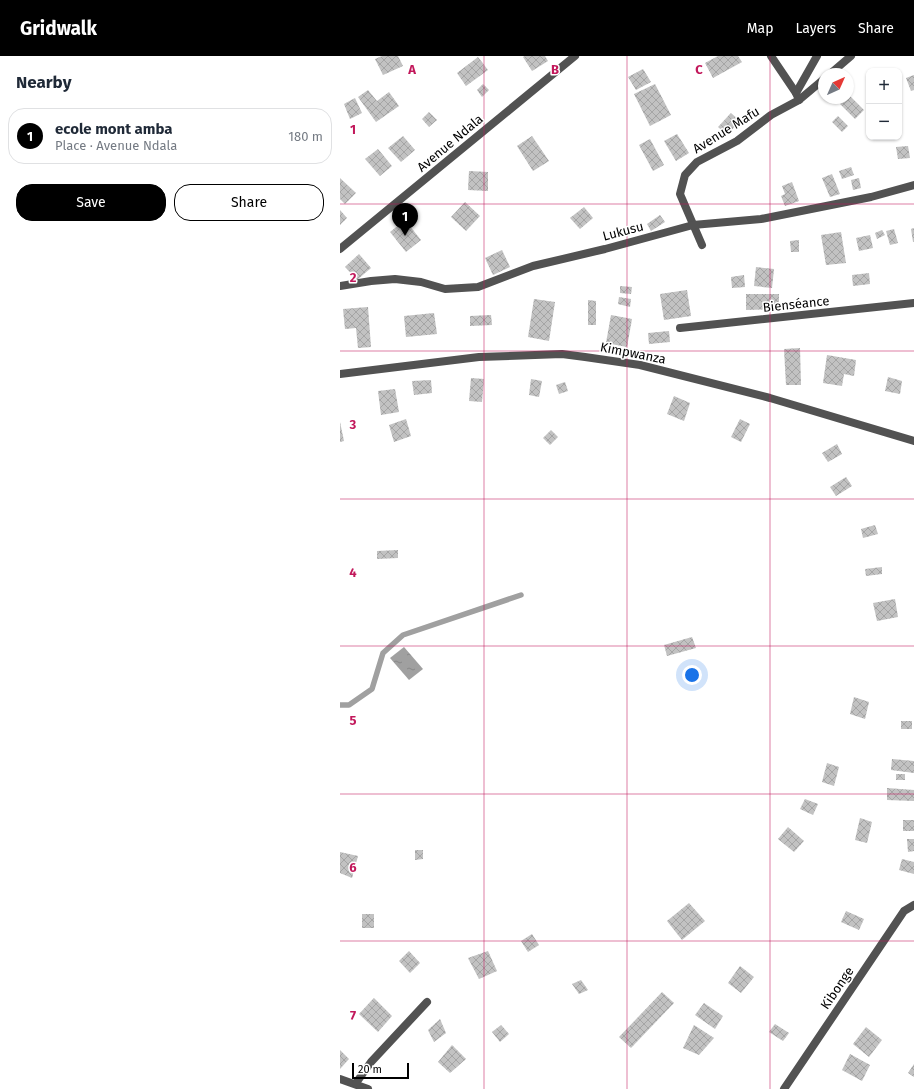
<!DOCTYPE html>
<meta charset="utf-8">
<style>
body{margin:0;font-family:"Fira Sans",sans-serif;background:#f6f6f7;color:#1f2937}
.controls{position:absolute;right:12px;top:12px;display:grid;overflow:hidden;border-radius:8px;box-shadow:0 1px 3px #0004}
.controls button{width:36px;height:36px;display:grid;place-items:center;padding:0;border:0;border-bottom:1px solid #e0e1e3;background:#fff;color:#1f2937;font:20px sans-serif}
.compass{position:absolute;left:478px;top:12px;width:36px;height:36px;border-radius:50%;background:#fff;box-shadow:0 1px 3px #0004;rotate:45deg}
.scale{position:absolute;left:12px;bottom:10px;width:57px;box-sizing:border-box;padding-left:4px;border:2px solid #000;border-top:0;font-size:11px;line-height:14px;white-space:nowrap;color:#000;-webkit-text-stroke:3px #fff;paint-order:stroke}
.you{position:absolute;left:352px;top:619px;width:14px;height:14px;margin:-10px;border:3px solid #fff;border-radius:50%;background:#1a73e8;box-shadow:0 0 0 6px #1a73e833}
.badge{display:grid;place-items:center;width:26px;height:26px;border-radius:50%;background:#000;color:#fff;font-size:13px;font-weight:700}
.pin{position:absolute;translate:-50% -33px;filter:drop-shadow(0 1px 2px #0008)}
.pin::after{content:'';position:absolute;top:21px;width:14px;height:12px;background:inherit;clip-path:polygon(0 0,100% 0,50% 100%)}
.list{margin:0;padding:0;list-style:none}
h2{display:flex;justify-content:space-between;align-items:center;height:52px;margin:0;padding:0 16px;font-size:17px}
h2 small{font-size:13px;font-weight:400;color:#747a83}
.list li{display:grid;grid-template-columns:26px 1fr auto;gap:12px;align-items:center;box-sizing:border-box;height:56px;margin:0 8px 8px;padding:0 8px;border:1px solid #e0e1e3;border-radius:16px}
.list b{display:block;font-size:15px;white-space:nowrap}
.list p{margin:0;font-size:13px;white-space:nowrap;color:#747a83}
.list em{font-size:13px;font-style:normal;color:#747a83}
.actions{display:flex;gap:8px;padding:12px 16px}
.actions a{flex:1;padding:9px 0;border:1px solid #000;border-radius:16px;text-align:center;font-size:14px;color:#000}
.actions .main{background:#000;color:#fff}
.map{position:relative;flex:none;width:574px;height:1033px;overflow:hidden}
header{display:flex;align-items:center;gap:24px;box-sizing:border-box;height:56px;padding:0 20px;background:#000;color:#fff}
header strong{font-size:19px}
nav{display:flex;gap:22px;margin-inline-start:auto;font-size:14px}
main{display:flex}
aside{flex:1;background:#fff}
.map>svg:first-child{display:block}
</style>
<header>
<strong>Gridwalk</strong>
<nav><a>Map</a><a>Layers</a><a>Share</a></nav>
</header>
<main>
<aside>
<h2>Nearby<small></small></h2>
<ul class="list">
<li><span class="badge">1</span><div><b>ecole mont amba</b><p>Place · Avenue Ndala</p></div><em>180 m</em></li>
</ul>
<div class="actions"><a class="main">Save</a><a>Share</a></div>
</aside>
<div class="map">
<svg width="574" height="1033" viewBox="0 0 574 1033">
<defs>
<pattern id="water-ripples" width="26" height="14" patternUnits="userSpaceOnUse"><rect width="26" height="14" fill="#a0a0a0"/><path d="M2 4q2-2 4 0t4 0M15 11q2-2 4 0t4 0" fill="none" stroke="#888"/></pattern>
<pattern id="building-cross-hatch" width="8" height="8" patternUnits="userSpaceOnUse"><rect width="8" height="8" fill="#c2c2c2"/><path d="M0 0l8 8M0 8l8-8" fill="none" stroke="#a5a5a5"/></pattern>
</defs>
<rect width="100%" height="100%" fill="#fff"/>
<!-- water -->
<path fill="url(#water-ripples)" d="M64 591 83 613 69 624 50 602Z"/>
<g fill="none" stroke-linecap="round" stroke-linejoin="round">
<!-- stream -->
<path stroke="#a0a0a0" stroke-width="5.5" d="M0 649H9L32 633 43 597 63 579 181 539"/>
</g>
<!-- building -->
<g fill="url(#building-cross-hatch)">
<path d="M42 0H58L63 10 43 19 35 3Z"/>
<path d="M185 0H205L208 5 192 15 183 1Z"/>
<path d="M378 0H398L402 6 373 22 365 7Z"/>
<path d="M138 1 148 14 126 30 117 17Z"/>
<path d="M303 13 311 26 296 34 288 21Z"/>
<path d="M574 19V34L571 35 566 22Z"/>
<path d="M143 28 149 34 142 41 137 34Z"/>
<path d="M315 28 331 59 310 70 294 38Z"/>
<path d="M28 34 37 45 49 36 59 50 36 66 18 41Z"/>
<path d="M509 39 524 54 515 63 500 48Z"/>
<path d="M15 42 22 57 10 63 4 48Z"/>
<path d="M89 56 97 64 89 71 82 63Z"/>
<path d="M391 57 400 65 387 79 378 71Z"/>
<path d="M498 60 508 70 502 76 492 66Z"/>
<path d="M337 78 349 97 336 105 324 85Z"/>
<path d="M63 80 75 94 61 106 48 92Z"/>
<path d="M192 80 209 105 193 115 177 90Z"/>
<path d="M310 83 324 109 313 115 299 89Z"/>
<path d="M568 90 570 102 558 103 556 91Z"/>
<path d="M38 93 52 110 40 120 25 103Z"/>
<path d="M511 111 514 119 502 123 499 115Z"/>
<path d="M129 115 148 116V135L128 134Z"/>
<path d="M492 118 500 138 490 141 482 122Z"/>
<path d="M0 122 16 137 5 148 0 143Z"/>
<path d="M519 122 521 132 513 134 511 124Z"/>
<path d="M452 126 459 145 445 150 441 140 445 138 442 130Z"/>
<path d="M125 146 140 160 126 175 111 161Z"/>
<path d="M244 151 253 162 240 173 230 162Z"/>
<path d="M0 154 7 162 0 169Z"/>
<path d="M320 159 325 166 311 175 307 168Z"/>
<path d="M65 164 81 184 66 196 50 176Z"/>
<path d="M574 172V186H573L571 173Z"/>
<path d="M554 173 558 187 550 189 546 175Z"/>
<path d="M542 174 545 179 537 183 535 177Z"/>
<path d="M501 176 506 207 486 209 481 179Z"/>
<path d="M530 179 533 192 519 195 516 182Z"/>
<path d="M459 184V196H451L450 185Z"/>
<path d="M162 194 170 211 153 219 145 202Z"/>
<path d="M19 198 31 212 17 224 5 211Z"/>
<path d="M416 211 434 213 432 232 414 230Z"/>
<path d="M529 217 530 228 513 230 512 219Z"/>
<path d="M404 219 405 231 392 232 391 221Z"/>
<path d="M280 230 292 231 291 238 280 237Z"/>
<path d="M347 234 351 260 324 264 320 238Z"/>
<path d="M406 238H439V253L406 254Z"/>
<path d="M279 241 291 243 290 251 278 248Z"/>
<path d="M194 243 215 246 209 285 188 281Z"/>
<path d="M248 244 256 245V269H248Z"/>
<path d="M28 251 31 291 18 292 16 272 5 273 3 253Z"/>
<path d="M94 257 97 278 66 281 64 260Z"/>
<path d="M151 259 152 269 130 270V260Z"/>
<path d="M271 259 292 263 287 291 266 287Z"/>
<path d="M329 275 330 286 309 288 308 277Z"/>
<path d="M460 292 461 329H446L444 293Z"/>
<path d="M487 299 516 304 514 320 504 318 502 330 483 327Z"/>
<path d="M548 321 562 325 560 338 545 335Z"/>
<path d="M131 322 144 323 142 346 129 345Z"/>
<path d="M191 323 202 325 199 341 189 339Z"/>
<path d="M91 324 92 337 74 339 72 325Z"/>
<path d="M225 326 228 335 219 338 216 329Z"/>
<path d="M55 333 59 356 41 359 38 335Z"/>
<path d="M334 340 350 347 344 365 327 358Z"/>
<path d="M66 363 71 380 54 386 49 369Z"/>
<path d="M400 363 410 368 401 386 391 381Z"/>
<path d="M0 366 4 385 0 386Z"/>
<path d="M211 374 218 381 210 389 203 382Z"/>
<path d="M497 388 502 398 488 406 482 397Z"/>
<path d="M506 421 512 430 496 440 490 431Z"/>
<path d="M535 469 538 478 523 482 521 473Z"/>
<path d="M58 494V502L37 503V495Z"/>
<path d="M542 511V518L526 520 525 513Z"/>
<path d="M555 543 558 561 537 565 533 547Z"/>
<path d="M352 581 356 592 327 600 324 589Z"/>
<path d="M514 641 529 646 525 663 510 658Z"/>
<rect x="561" y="665" width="11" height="8"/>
<path d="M552 703 574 705V717L551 714Z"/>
<path d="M487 707 499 711 494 730 482 726Z"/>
<rect x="556" y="718" width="9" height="6"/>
<path d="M547 732 574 734V745L547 744Z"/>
<path d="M465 743 478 748 473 759 460 753Z"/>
<path d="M520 762 532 766 527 787 515 784Z"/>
<rect x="563" y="764" width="11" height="11"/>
<path d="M448 771 464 785 454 796 438 783Z"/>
<path d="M567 783H574V795L568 796Z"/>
<path d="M75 794H83V803L75 804Z"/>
<path d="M0 796 18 800 12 822 0 817Z"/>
<path d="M562 803 574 806V818L559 814Z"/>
<path d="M349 847 365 865 342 884 327 865Z"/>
<path d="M506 855 524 863 519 874 501 866Z"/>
<rect x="22" y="858" width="12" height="14"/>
<path d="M192 878 199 889 188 896 181 885Z"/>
<path d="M69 895 80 907 70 917 59 905Z"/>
<path d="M148 895 157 915 139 923 128 902Z"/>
<path d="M400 910 414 921 401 937 388 927Z"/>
<path d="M241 924 248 934 239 938 232 928Z"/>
<path d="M322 936 334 947 291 992 279 981Z"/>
<path d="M34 942 52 960 38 976 19 958Z"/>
<path d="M364 947 383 960 375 973 355 959Z"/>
<path d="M100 963 106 977 94 986 88 974Z"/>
<path d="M435 968 449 977 443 985 429 976Z"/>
<path d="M161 969 169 978 160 986 152 976Z"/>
<path d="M354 969 374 982 359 999 343 992Z"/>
<path d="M526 971 542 984 529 1001 513 988Z"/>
<path d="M112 989 126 1003 110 1017 98 1006Z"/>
<path d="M0 994 9 1003 0 1013Z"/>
<path d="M510 998 530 1009 522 1025 502 1014Z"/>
<path d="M574 1008V1021L568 1017Z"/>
</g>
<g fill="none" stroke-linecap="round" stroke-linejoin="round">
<!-- street -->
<g stroke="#525252" stroke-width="8">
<path d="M431 0 456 37"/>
<path d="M490 18 511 0"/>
<path d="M459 44 456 37 477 0"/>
<path d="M362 189 340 138 345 119 357 106 397 85 431 59 459 44 484 23"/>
<path d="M0 193 235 0"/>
<path d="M0 230 31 225 55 223 81 226 105 233 138 231 193 210 265 193 353 169 421 163 531 141 574 129"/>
<path d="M340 272 574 247"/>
<path d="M0 318 139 301 222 298 245 301 300 309 430 342 574 385"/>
<path d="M0 1023 28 1033"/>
<path d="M16 1027 31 1006 87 946"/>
<path d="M444 1033 564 855 574 849"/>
</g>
</g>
<!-- grid -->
<path fill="none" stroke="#c2185b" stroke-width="1" stroke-opacity="0.55" d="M144 0V1033M287 0V1033M430 0V1033M0 148H574M0 295H574M0 443H574M0 590H574M0 738H574M0 885H574"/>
<g text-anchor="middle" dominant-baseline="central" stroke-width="3" stroke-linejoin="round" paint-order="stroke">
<!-- street labels -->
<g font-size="13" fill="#000" stroke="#fff">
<text transform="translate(386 74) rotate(-32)">Avenue Mafu</text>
<text transform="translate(110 87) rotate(-40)">Avenue Ndala</text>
<text transform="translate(283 175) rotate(-15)">Lukusu</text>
<text transform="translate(456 248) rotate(-6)">Bienséance</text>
<text transform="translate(293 297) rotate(11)">Kimpwanza</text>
<text transform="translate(497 932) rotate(-56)">Kibonge</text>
</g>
</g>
<g font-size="13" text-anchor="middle" font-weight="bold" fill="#c2185b" stroke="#fff" stroke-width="3" stroke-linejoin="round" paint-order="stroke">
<text x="72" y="18">A</text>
<text x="215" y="18">B</text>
<text x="359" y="18">C</text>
<text x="13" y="78">1</text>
<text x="13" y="226">2</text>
<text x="13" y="373">3</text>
<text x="13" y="521">4</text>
<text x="13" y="669">5</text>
<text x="13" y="816">6</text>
<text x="13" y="964">7</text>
</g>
</svg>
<div class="controls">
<button>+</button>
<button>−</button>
</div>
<svg class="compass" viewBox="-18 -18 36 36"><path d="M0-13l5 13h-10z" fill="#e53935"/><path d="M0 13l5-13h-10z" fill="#747a83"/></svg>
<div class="scale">20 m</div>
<div class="you"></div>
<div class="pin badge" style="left:65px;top:180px">1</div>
</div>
</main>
